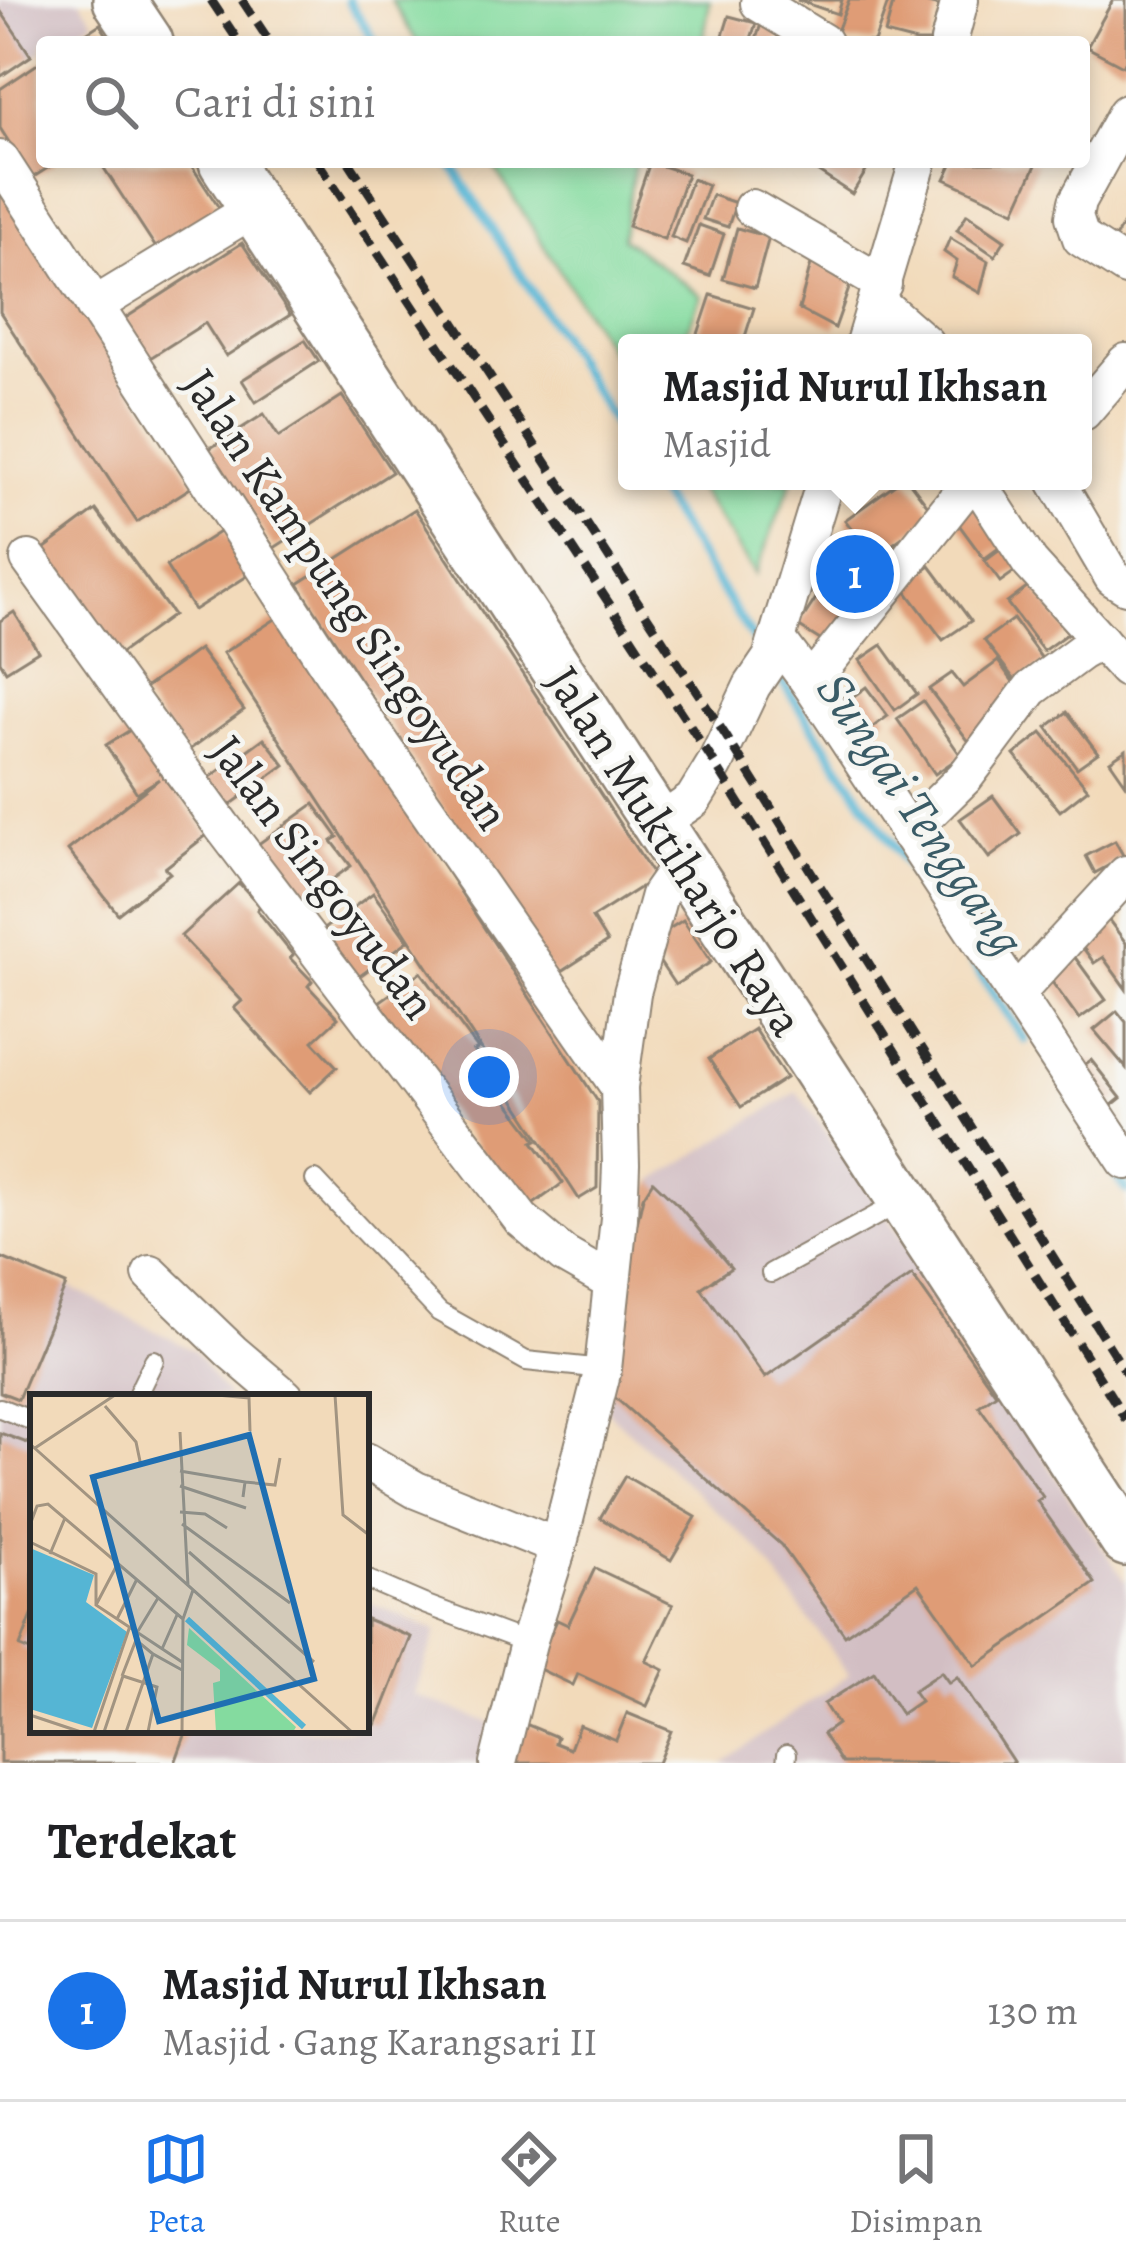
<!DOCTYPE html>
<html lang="id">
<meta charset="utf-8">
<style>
body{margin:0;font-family:Alegreya,serif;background:#f6f6f6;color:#202124}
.you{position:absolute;left:489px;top:1077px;width:42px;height:42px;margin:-30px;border:9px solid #fff;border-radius:50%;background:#1a73e8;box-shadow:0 0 0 18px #1a73e833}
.badge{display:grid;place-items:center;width:78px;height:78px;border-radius:50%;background:#1a73e8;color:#fff;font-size:39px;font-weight:700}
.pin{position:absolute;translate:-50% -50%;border:6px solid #fff;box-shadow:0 3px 12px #0006}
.popup{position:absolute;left:618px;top:334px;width:474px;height:156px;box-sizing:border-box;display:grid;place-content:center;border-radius:12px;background:#fff;filter:drop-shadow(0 3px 9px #0005);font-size:39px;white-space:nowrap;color:#757577}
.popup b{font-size:45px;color:#202124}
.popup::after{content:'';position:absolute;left:50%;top:100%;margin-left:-24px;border:24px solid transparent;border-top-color:#fff}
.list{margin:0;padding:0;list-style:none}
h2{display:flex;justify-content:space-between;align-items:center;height:156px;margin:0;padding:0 48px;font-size:51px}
h2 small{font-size:39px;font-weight:400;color:#757577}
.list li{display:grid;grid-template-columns:78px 1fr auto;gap:36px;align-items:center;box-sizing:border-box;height:180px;padding:0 48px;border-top:3px solid #e0e0e0}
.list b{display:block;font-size:45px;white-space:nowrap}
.list p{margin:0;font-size:39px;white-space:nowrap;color:#757577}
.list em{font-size:39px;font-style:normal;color:#757577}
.icon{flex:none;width:66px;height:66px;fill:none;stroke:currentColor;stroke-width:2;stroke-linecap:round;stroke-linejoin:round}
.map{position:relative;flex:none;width:1126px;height:1763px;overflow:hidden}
.search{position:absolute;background:#fff;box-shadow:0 6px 18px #0003;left:36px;right:36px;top:36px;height:132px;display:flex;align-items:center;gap:30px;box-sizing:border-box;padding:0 42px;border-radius:12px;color:#757577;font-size:45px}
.sheet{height:336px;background:#fff}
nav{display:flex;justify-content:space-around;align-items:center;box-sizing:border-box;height:168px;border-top:3px solid #e0e0e0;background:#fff;font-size:33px;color:#757577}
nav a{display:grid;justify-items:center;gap:6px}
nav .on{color:#1a73e8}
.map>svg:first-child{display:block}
</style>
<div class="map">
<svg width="1126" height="1763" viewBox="0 0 1126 1763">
<rect width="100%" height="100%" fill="#f6f6f2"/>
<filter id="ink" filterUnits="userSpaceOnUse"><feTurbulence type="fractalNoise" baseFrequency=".00833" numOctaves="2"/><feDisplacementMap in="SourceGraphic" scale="24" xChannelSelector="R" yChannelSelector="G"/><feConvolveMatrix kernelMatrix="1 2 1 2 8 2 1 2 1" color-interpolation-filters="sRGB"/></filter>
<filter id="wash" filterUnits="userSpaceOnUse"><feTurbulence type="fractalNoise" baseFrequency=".004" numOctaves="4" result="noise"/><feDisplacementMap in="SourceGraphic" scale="48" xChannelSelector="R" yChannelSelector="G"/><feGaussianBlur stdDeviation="2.7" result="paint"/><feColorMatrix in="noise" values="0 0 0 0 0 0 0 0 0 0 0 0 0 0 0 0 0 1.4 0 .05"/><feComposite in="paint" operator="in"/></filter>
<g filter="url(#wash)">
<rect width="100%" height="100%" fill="#f2daba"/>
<!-- industrial -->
<g fill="#d2bec3">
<path d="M0 0H80L94 21 57 42H42V50L0 77Z"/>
<path d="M797 1092 922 1265 1075 1507 1126 1582V1763H721L849 1675 758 1549 607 1411 643 1197 653 1181Z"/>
<path d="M0 1257 66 1285 194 1351 228 1397H33V1730H366V1601L437 1631 414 1695 491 1723 481 1763H0Z"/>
</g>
<!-- green -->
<g fill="#84db9f" stroke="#588365" stroke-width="3">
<path d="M391 0H710L703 42H417Z"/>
<path d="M491 162H635L622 238 702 296 681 343H627V377Z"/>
<path d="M693 481H792L755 574Z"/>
</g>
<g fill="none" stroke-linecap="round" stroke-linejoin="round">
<!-- stream -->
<g stroke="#55b5d4" stroke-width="9">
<path d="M348 0 375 42"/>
<path d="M450 162 627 443"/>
<path d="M651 481 762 653"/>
<path d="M775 671 1025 1040"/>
<path d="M1111 1168 1126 1190"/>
</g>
</g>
<g id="blocks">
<!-- building -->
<g fill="#df9c76">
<path d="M797 0H842L838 14Z"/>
<path d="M849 0H889L874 42H833Z"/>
<path d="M894 0H917L939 6 930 42H916L885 34Z"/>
<path d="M1113 0H1126V60L1123 66 1087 47Z"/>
<path d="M0 10 31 56 0 77Z"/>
<path d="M729 16 756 23 750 42H721Z"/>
<path d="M100 24 111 42H72Z"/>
<path d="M761 24 780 31 777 42H755Z"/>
<path d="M42 61V162H57L32 178 0 128V89Z"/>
<path d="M100 162H189L225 217 162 257Z"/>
<path d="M650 162 687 174 664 239 628 226Z"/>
<path d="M803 162H858L868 168 852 194Z"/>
<path d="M953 162H1030L1036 165 1015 211 945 179Z"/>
<path d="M692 179 708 185 686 243 671 237Z"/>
<path d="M0 186 195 485 137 522 0 312Z"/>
<path d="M712 195 736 203 728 227 703 219Z"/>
<path d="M967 214 1005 240 995 256 957 230Z"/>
<path d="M1126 220V251L1112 243Z"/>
<path d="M699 225 724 234 710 276 684 267Z"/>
<path d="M737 228 769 237 755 288 723 279Z"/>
<path d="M950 238 988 261 980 293 952 277 957 261 944 252Z"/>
<path d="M242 243 290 315 226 356 205 323 150 358 124 319Z"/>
<path d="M812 260 853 277 835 328 799 309Z"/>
<path d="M711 295 754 308 743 343H695Z"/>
<path d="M305 340 319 361 256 402 242 380Z"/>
<path d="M342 396 392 472 274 548 209 449 264 414 279 437Z"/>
<path d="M899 481H909L934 514 874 558 845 520Z"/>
<path d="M976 501 1007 542 984 559 954 518Z"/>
<path d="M415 509 655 878 592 918 607 942 553 977 298 584Z"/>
<path d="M96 510 173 615 114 658 37 554Z"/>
<path d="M224 529 252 573 194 610 166 566Z"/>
<path d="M1008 544 1024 565 1000 582 985 561Z"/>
<path d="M849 546 883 568 861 602 827 580Z"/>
<path d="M930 566 971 621 943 640 903 587Z"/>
<path d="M1032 584 1068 633 1043 651 1007 603Z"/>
<path d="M822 589 855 610 831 647 798 626Z"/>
<path d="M14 612 38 651 6 671 0 661V621Z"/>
<path d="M280 616 598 1102 597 1188 579 1199 223 653Z"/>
<path d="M1013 619 1045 663 1017 683 984 640Z"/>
<path d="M882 645 917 694 895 710 860 660Z"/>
<path d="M199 649 244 710 185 753 139 692Z"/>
<path d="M998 661 1022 694 970 743 929 689 952 673 963 687Z"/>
<path d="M866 687 888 716 865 733 843 704Z"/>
<path d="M923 701 961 756 935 774 897 719Z"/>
<path d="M1067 712 1098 753 1077 768 1047 727Z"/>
<path d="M132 729 163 777 208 834 165 868 170 873 118 914 68 850 159 779 137 793 106 745Z"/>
<path d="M1042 733 1088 789 1060 811 1014 755Z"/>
<path d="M264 738 285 765 226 808 205 781Z"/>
<path d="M1126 750V784L1110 761Z"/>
<path d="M993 796 1021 834 989 858 960 819Z"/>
<path d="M314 804 338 837 332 841 351 866 297 905 254 847Z"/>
<path d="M1115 841 1124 857 1095 873 1086 856Z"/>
<path d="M239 883 260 906 257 910 293 955 290 958 312 981 308 986 338 1018 313 1041 337 1067 310 1092 234 1008 242 1001 181 936Z"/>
<path d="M373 893 408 941 353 981 318 933Z"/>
<path d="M1108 919 1126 943V989L1103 957 1094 963 1078 941Z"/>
<path d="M683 920 711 962 675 985 647 943Z"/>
<path d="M1071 952 1106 1000 1079 1019 1044 971Z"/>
<path d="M421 972 478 1049 474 1051 495 1079 492 1081 537 1140 533 1142 563 1183 524 1211 372 1007Z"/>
<path d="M1117 1011 1126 1022V1068L1094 1030Z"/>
<path d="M754 1029 786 1078 741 1107 709 1059Z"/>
<path d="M1091 1060 1121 1098 1106 1110 1076 1071Z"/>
<path d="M653 1181 679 1206 731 1268 701 1288 765 1378 912 1275 996 1394 979 1406 1043 1497 1037 1501 1095 1583 976 1666 918 1584 845 1635 781 1545 611 1394 634 1237 643 1197Z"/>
<path d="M0 1257 66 1285 18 1399 0 1392Z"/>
<path d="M0 1433 33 1445V1613L20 1647 33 1652V1730H187L175 1763H0Z"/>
<path d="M625 1476 696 1517 671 1560 600 1518Z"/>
<path d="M595 1568 673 1605 646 1661 664 1670 647 1706 578 1674 573 1685 525 1662 548 1639 557 1620 568 1625Z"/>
<path d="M366 1619 411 1637 376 1725 366 1721Z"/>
<path d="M874 1672 901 1714 920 1701 913 1691 941 1672 949 1683 957 1677 1014 1763H842L823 1734 837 1724 824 1704Z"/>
<path d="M627 1713 671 1731 658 1763H499L516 1720 557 1737 555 1743 570 1749 579 1725 616 1740Z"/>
</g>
</g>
</g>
<g filter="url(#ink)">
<use href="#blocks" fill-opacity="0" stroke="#8e8272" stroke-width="3"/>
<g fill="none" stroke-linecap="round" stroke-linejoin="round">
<defs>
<g id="lane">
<path d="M315 1180 439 1312 526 1361 603 1369"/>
<path d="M771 1273 899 1203"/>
<path d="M136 1397 154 1360"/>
<path d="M0 1408 33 1421"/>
<path d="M366 1579 424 1604 528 1643"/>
<path d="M786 1763 787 1754"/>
</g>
<g id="street">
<path d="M759 3 823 42"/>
<path d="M949 42 960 0"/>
<path d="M1126 113 1077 202 1074 217 1081 238 1126 267"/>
<path d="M0 159 338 681 619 1087"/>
<path d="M752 208 883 284"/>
<path d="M878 302 925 343"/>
<path d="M94 306 255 208"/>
<path d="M864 343 918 162"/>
<path d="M1083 412 1126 362"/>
<path d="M977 481 1030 563 1126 669"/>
<path d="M1056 481 1113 578 1126 586"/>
<path d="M29 559 222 826 521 1219 564 1255 611 1282"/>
<path d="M778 640 810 683 1126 1161"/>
<path d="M810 683 971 481"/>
<path d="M658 824 693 800 715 764 752 686 771 658 825 481"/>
<path d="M908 833 965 777 1031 689 1081 652 1101 641"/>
<path d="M1015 995 1126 874"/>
<path d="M151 1274 232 1352 285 1397"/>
<path d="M366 1461 416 1490 558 1547"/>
<path d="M498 1763 528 1643 558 1547 603 1369 619 1218 621 1164 619 1087 632 993 659 895 682 862"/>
</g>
<g id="secondary">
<path d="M119 0 147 42"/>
<path d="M225 162 1126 1540"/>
</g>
</defs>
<!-- lane casing -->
<use href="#lane" stroke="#8e8272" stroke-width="22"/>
<!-- street casing -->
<use href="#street" stroke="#8e8272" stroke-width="40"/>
<!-- secondary casing -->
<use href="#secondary" stroke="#8e8272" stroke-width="56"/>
<!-- lane -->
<use href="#lane" stroke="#fff" stroke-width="18"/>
<!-- street -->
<use href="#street" stroke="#fff" stroke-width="36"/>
<!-- secondary -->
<use href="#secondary" stroke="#fff" stroke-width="51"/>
<!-- rail -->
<g stroke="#2b2b2b" stroke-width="9" stroke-dasharray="18 9" stroke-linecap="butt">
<path d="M211 0 239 42"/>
<path d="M242 0 270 42"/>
<path d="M318 162 715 764 1126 1420"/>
<path d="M349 162 726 736 1126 1373"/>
</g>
</g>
</g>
<g text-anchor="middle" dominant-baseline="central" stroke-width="9" stroke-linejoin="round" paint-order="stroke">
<!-- street labels -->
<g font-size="48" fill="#2b2b2b" stroke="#f6f6f2">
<text transform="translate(346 599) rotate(56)">Jalan Kampung Singoyudan</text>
<text transform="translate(675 851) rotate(57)">Jalan Muktiharjo Raya</text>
<text transform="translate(323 877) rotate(53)">Jalan Singoyudan</text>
</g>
<!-- water labels -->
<g font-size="51" font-style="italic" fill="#3a5b66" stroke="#f6f6f2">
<text transform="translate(921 814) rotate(56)">Sungai Tenggang</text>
</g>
</g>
<!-- overview -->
<g transform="translate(30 1394)">
<rect width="339" height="339" fill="#f2daba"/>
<path d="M159 234 266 333 263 338H186L183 289 190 287V276L157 251Z" fill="#84db9f"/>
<path d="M0 154 64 181 56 208 97 238 62 334 0 315Z" fill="#55b5d4"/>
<path fill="none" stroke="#55b5d4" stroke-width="6" d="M157 225 274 333"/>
<path fill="none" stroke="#a29481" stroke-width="3" d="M187 1 219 4 220 37M305 1 313 121 339 141M75 12 106 48 111 72M150 38 158 191M0 50 322 338M5 54 85 1M150 77 215 88 213 103M215 88 245 91 250 64M150 92 216 114M150 118 175 120 197 134M152 130 260 209M0 131 7 112 18 110 153 225M0 148 66 180V211L152 268M159 158 284 268M20 160 35 124M66 211 88 169M87 225 107 185M108 237 128 204M132 255 147 221M92 282 106 246 123 260M0 321 51 338M64 338 100 232M74 338 93 282 127 293 118 338M96 338 123 260 152 276M152 338 153 225 163 196"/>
<path fill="#1f6fb2" fill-opacity="0.15" stroke="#1f6fb2" stroke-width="6" d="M219 41 284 285 129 327 63 83Z"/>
<rect width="339" height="339" fill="none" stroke="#2b2b2b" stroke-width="6"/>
</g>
</svg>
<div class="you"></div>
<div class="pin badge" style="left:855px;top:574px">1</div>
<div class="popup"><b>Masjid Nurul Ikhsan</b>Masjid</div>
<div class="search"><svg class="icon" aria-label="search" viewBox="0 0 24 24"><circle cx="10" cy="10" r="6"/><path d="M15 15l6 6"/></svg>Cari di sini</div>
</div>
<section class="sheet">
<h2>Terdekat<small></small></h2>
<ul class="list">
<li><span class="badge">1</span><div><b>Masjid Nurul Ikhsan</b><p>Masjid · Gang Karangsari II</p></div><em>130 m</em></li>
</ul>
</section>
<nav>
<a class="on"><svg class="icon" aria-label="map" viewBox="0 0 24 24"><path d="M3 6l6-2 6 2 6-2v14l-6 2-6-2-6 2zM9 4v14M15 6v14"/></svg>Peta</a>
<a><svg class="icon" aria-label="directions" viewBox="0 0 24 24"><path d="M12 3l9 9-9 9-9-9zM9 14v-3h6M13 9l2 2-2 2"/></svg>Rute</a>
<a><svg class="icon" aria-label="saved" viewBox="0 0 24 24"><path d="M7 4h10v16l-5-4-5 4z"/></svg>Disimpan</a>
</nav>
